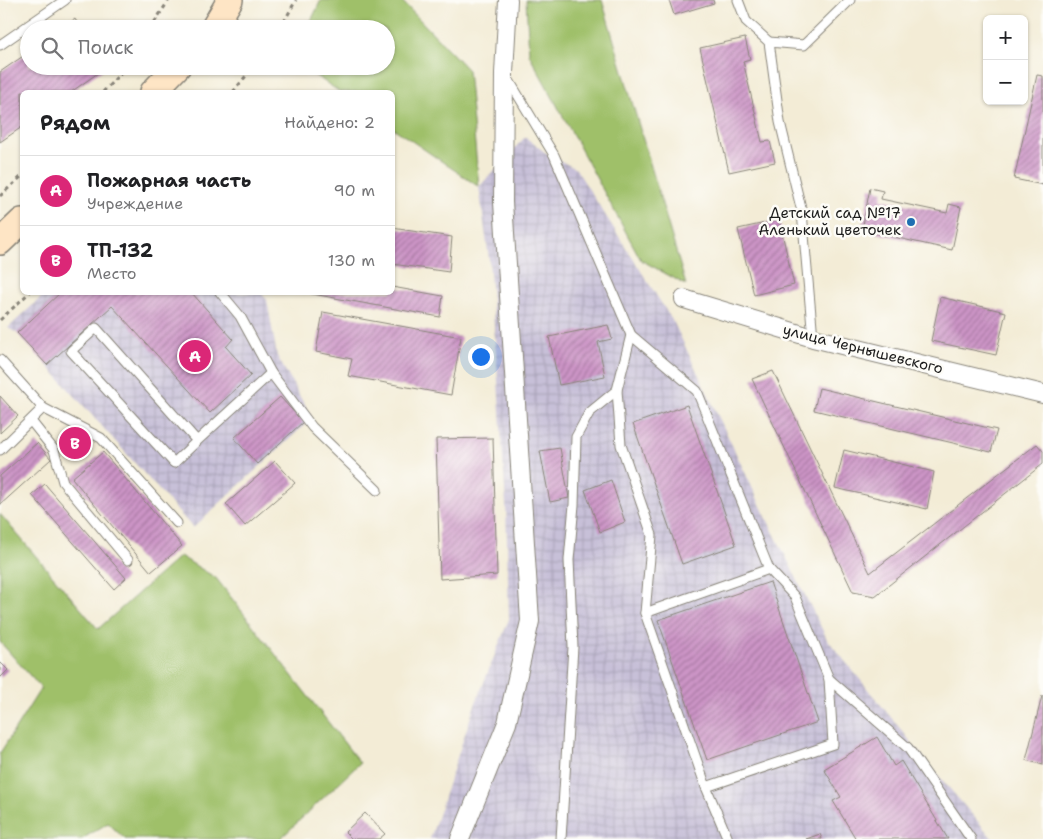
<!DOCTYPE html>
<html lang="ru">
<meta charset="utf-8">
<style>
body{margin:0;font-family:"Shantell Sans",sans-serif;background:#f2f2f2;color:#202124}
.controls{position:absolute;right:15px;top:15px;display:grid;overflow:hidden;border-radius:8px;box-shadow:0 1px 4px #0004}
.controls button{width:45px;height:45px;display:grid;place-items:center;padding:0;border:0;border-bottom:1px solid #e0e0e0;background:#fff;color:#202124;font:25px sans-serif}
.you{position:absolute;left:480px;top:356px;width:18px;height:18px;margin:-12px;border:4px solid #fff;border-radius:50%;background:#1a73e8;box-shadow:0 0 0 8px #1a73e833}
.badge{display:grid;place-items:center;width:32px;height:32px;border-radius:50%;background:#db2777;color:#fff;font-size:16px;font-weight:700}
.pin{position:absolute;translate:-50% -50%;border:2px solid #fff;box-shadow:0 1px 5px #0006}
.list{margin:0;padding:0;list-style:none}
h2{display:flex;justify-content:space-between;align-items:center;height:65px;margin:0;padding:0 20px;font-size:21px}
h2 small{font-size:16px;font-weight:400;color:#757577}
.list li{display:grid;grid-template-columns:32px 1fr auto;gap:15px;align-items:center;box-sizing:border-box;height:70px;padding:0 20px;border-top:1px solid #e0e0e0}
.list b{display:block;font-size:19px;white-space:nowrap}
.list p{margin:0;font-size:16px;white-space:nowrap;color:#757577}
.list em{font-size:16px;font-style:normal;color:#757577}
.icon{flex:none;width:28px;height:28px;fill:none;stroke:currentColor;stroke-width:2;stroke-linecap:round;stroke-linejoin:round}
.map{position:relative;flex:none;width:1043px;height:839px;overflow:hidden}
.search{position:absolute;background:#fff;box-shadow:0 1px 4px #0004;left:20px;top:20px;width:375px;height:55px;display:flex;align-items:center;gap:12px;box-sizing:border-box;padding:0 18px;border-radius:28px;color:#757577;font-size:19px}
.panel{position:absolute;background:#fff;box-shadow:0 1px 4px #0004;left:20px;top:90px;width:375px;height:205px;border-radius:8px}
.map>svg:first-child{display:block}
</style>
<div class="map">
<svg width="1043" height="839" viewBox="0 0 1043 839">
<defs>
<pattern id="industrial-grid" width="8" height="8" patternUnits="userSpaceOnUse" patternTransform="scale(1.25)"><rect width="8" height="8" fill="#c7c0d8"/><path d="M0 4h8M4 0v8" fill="none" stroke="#aaa4b9"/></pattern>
<pattern id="building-hatch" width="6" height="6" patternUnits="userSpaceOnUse" patternTransform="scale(1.25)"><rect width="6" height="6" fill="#cc94c6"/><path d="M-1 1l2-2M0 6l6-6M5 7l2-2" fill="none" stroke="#a578a0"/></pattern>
</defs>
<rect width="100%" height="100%" fill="#fdfcf7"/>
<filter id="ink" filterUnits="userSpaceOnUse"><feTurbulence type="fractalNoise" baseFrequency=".02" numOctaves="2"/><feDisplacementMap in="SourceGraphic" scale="10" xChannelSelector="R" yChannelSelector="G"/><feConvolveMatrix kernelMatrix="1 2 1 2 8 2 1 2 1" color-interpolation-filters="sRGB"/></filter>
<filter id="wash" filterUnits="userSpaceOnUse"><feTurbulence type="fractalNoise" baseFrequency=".0096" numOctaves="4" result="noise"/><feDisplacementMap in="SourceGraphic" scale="20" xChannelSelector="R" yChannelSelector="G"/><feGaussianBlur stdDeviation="1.12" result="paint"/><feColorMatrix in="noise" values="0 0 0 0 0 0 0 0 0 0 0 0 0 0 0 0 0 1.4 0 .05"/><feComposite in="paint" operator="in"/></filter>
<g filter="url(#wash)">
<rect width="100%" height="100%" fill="#f3ecd6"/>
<!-- industrial -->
<g fill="url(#industrial-grid)">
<path d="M525 137 546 153 576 169 674 323 770 525 827 639 938 775 993 839H430L473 710 509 619 506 504 497 366 489 259 479 187Z"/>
<path d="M46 293H261L267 300 277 356 312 418 193 528 47 365 17 333 8 328Z"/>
</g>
<!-- park -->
<g fill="#9fc069" stroke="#5e6e42">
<path d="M321 0H401L468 70 479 187 393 128 392 92H340L301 66H386V29H307Z"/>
<path d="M526 0H602L686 285 641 260 529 54Z"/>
<path d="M0 514 98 629 180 556 216 578 360 763 280 839H125L108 823 82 839H0V753L41 688 0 642Z"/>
</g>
<g id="blocks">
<!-- building -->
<g fill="url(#building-hatch)">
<path d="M669 0H713L714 3 674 15Z"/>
<path d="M75 19 81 29H61Z"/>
<path d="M745 38 750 59 743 61 762 142 770 141 775 162 729 172 700 48Z"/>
<path d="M29 52V66H108L71 92H22V127L0 142V72Z"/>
<path d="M1037 75 1043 76V185L1014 179Z"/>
<path d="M870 188 883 191 881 199 947 213 949 204 961 207 952 250 862 230Z"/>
<path d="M779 220 794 285 754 295 738 229Z"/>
<path d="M392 228 452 237 449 272 392 264Z"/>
<path d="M392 287 443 296 440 317 307 293 392 292Z"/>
<path d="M61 292H191L233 339 226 347 251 375 210 413 112 306 47 365 17 333Z"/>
<path d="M940 297 1006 312 996 355 931 341Z"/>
<path d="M323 312 461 337 451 395 348 376 352 359 316 352Z"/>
<path d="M608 325 612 339 598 342 605 376 559 385 549 337Z"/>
<path d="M773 371 870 573 1037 444 1043 451V464L875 596 853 592 752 379Z"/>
<path d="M819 388 997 430 991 452 814 410Z"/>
<path d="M0 396 18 416 0 433Z"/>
<path d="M280 397 303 422 257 464 234 438Z"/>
<path d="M687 405 736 545 682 564 633 424Z"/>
<path d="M75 433 85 444 75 453 65 442Z"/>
<path d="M493 438 497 575 440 579 436 439Z"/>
<path d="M37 443 51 459 0 505V476Z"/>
<path d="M560 448 569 498 550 502 540 451Z"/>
<path d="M844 450 934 472 927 509 835 488Z"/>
<path d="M103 452 182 546 151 572 72 478Z"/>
<path d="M275 461 295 483 245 526 226 504Z"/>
<path d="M611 480 625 522 600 532 585 490Z"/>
<path d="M45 484 126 578 114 589 32 495Z"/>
<path d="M770 582 818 722 707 760 658 620Z"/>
<path d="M0 662 8 670 0 678Z"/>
<path d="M1042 696H1043V765L1026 760Z"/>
<path d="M877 737 894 766 901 761 948 839H856L833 801 841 797 824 769Z"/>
<path d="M365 813 385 834 379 839H352L345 832Z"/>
<path d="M820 834 822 839H806Z"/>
</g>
</g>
</g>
<g filter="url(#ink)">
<use href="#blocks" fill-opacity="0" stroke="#888479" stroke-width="1"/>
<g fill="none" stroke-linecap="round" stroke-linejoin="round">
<defs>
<g id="lane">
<path d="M738 0 746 21 769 42 780 122 802 212 813 338"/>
<path d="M769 42 804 45 850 0"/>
<path d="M0 45 65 0"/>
<path d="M507 77 554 155 631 335 697 391 769 569 795 597 829 679 908 748 971 839"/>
<path d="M220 292 240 316 271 373 312 427 377 490"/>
<path d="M631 335 617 390 621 445 652 535 645 613 706 787 728 839"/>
<path d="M0 360 43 408 0 450"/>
<path d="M43 408 101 438 177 523"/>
<path d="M31 421 54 450 63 482 128 560"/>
<path d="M197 441 174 463 71 351 96 328 197 441 271 373"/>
<path d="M645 613 769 569"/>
<path d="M706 787 833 744 829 679"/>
<path d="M561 839 573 647 569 560 574 505 576 437 589 413 617 390"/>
</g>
<g id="street">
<path d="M684 299 813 338 1043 394"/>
<path d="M460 839 507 723 530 621 503 202 504 73 508 0"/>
</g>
<g id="secondary">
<path d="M213 29 230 0"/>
<path d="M153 92 178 66"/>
<path d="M0 242 22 221"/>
</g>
</defs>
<!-- lane casing -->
<use href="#lane" stroke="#888479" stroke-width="11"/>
<!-- street casing -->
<use href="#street" stroke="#888479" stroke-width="20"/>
<!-- secondary casing -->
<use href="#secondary" stroke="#888479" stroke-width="28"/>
<!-- path -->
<g stroke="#888479" stroke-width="3" stroke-dasharray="4 4" stroke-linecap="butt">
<path d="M150 29 169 0"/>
<path d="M280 29 296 0"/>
<path d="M103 92 127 66"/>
<path d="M233 92 254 66"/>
<path d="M0 196 22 176"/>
<path d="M0 320 30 292"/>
</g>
<!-- lane -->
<use href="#lane" stroke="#fff" stroke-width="9"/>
<!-- street -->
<use href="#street" stroke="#fff" stroke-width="18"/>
<!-- secondary -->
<use href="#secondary" stroke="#fee5c5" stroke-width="25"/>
</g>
</g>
<!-- markers -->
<circle fill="#1f6fb2" stroke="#fdfcf7" stroke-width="2" cx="911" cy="222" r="5"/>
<g text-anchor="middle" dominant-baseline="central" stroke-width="5" stroke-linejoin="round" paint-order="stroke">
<!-- poi labels -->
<g font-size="15" fill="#1c1c1c" stroke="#fdfcf7" text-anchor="end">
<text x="901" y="213">Детский сад №17<tspan x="901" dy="17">Аленький цветочек</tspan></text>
</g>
<!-- street labels -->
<g font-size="15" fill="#1c1c1c" stroke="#fdfcf7">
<text transform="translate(863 349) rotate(14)">улица Чернышевского</text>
</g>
</g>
</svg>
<div class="controls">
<button>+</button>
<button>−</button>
</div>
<div class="you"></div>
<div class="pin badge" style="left:195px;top:356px">A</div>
<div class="pin badge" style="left:75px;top:443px">B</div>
<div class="search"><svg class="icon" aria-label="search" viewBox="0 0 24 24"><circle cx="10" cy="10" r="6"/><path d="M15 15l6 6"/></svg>Поиск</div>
<section class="panel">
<h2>Рядом<small>Найдено: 2</small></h2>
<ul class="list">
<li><span class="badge">A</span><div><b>Пожарная часть</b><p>Учреждение</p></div><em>90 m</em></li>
<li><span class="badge">B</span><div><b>ТП-132</b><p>Место</p></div><em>130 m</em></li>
</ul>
</section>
</div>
